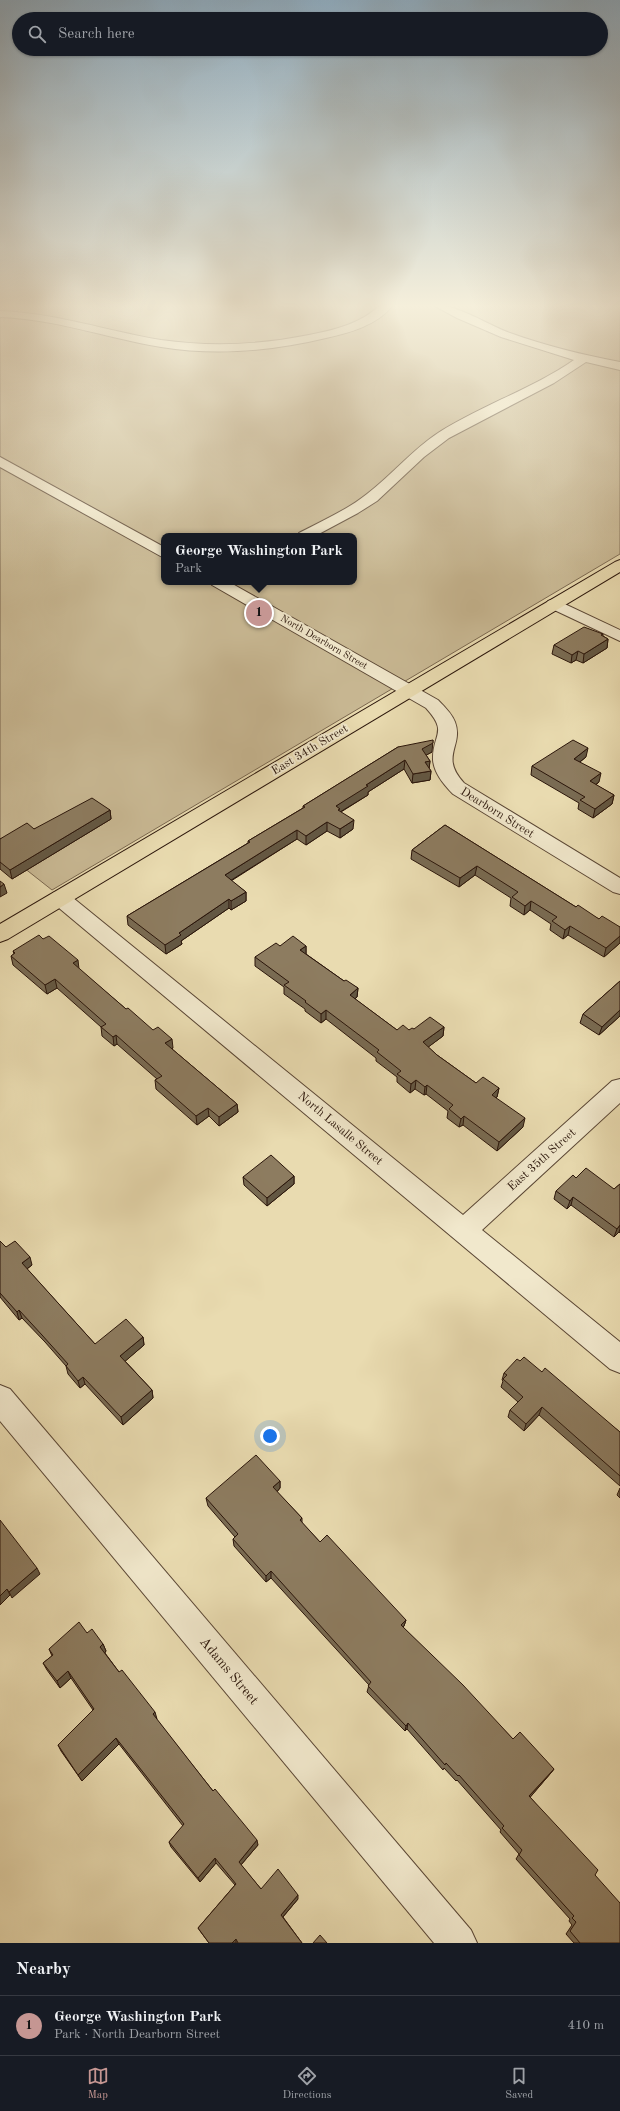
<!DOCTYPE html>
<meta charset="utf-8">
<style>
body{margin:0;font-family:"Old Standard TT",serif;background:#20242c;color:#f1f3f6}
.you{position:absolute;left:270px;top:1436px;width:14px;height:14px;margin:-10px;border:3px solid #fff;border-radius:50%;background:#1a73e8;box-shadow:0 0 0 6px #1a73e833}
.badge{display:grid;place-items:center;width:26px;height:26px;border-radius:50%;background:#c59692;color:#111;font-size:13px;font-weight:700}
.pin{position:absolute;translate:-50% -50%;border:2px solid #fff;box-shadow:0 1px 4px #0006}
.popup{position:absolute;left:161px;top:533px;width:196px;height:52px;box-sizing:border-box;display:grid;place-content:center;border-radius:8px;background:#171b24;filter:drop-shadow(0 1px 3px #0005);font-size:13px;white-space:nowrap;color:#9ea1a6}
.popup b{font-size:15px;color:#f1f3f6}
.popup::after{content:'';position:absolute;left:50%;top:100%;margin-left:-8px;border:8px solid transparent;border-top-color:#171b24}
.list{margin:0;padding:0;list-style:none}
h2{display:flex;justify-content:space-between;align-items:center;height:52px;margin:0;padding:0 16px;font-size:17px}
h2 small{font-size:13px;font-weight:400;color:#9ea1a6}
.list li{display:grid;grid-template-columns:26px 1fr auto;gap:12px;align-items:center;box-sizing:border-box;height:60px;padding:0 16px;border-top:1px solid #363941}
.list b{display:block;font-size:15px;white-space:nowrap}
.list p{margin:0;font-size:13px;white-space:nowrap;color:#9ea1a6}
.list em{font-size:13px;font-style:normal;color:#9ea1a6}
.icon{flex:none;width:22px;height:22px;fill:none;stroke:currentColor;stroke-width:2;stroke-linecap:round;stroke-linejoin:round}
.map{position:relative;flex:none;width:620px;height:1943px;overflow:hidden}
.search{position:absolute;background:#171b24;box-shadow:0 1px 3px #0004;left:12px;right:12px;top:12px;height:44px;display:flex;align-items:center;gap:10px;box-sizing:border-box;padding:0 14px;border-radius:22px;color:#9ea1a6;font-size:15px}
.sheet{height:112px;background:#171b24}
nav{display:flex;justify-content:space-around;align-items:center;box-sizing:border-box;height:56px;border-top:1px solid #363941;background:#171b24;font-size:11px;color:#9ea1a6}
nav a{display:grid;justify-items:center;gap:2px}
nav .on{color:#c59692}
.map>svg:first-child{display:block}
</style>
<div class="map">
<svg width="620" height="1943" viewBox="0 0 620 1943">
<rect width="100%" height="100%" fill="#e9dbb0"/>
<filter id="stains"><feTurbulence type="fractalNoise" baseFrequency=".005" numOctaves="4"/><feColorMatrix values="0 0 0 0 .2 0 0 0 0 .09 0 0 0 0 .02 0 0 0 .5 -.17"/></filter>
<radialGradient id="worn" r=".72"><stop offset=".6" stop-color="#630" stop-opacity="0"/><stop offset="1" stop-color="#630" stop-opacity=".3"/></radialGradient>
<!-- green -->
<path fill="#c9b994" stroke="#7a674f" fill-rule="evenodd" d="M0 305H620V554L52 890 0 849ZM164 536H354V582H164Z"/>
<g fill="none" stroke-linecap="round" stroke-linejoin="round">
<defs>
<g id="minor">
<path d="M380 305H393C378 325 349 333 326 338 272 351 216 356 161 347 107 338 55 319 0 317V311C55 313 107 331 161 340 210 347 260 345 309 335 334 330 361 324 380 305Z"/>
<path d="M433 305C460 305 485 324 510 333 546 346 583 355 620 362V370L586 362 554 383 449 438 424 457 377 501 358 513 315 536H297L299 533C322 521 347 510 367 494 392 475 412 450 438 433 482 405 532 389 574 360L501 337 457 318Z"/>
<path d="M0 457 164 547V558L0 467Z"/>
<path d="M210 582H229L438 700C445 707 452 714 455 722 464 746 439 756 464 783L620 878V894L613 892 453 794C444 785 434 773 433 760 432 734 449 733 426 708L212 585Z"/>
<path d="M554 599 620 630V641L548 607 546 604 548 601Z"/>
<path d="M60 891 67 893 463 1215 612 1081 620 1079V1103L482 1230 620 1342V1373L610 1369 53 903 50 898 53 893Z"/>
<path d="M0 1385 10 1389 471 1930 477 1943H434L0 1421Z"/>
</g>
<path id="major" d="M620 560V572L8 939 0 942V924L615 562Z"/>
</defs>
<!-- minor casing -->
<use href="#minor" stroke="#5a4634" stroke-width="2"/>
<!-- major casing -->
<use href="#major" stroke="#2a150a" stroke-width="2"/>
<!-- minor -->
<use href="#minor" fill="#f1e8cc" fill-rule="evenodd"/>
<!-- major -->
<use href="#major" fill="#e9dbb0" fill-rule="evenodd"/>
</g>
<!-- wall -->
<g fill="#796b53" stroke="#2a150a">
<path d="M603 634V636L608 639 607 648 583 663 576 660 571 663 552 654 554 645Z"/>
<path d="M398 747 432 752 426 755 430 761 429 768 431 771 430 780 412 783 404 769 368 792V795L341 812 353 829 340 838 327 831 306 845 297 839 231 881 246 892V901L231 910 229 908 181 941 182 944 166 954 128 925 127 916 248 843V841L303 808V806Z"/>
<path d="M586 757 580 762 599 782 596 785 614 795 612 804 593 818 578 809 579 803 531 775 532 766Z"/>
<path d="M110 810 111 819 12 879 0 869V839L34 829Z"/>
<path d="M445 825 576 907 599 919 620 927V943L604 957 568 935 563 939 550 930 551 924 530 910 524 915 510 906 511 898 475 875 459 887 411 859 412 850Z"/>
<path d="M280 946H306V954L344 981 358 988 357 997 355 999 397 1030H409L414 1029 444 1027 443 1036 428 1047 437 1055 476 1083 499 1088 497 1097 496 1098 523 1127 497 1151 463 1125 459 1127 447 1118 448 1111 426 1094 424 1095 415 1089 410 1093 397 1082V1077L376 1061V1058L326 1019 321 1023 305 1011V1009L284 994V987L255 966V957Z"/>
<path d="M13 951 79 969 126 1009 173 1048 172 1049 237 1104 238 1112 219 1126 209 1116 197 1125 156 1089 155 1080 157 1079 117 1044 114 1046 102 1036 101 1027 57 988 47 994 13 965 11 956 14 954Z"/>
<path d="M620 981V1016L599 1035 580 1023 583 1014Z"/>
<path d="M294 1176V1184L267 1206 244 1185 243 1177Z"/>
<path d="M576 1178 614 1189 620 1184V1233L619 1232 614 1237 571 1205 567 1209 554 1199 556 1191Z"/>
<path d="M0 1241 6 1247 32 1265 27 1269 95 1344 143 1337 144 1345 125 1361 152 1390 153 1398 123 1425 85 1384 80 1388 68 1374 66 1366 45 1342 22 1318 19 1320 0 1297Z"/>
<path d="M520 1361 542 1372 620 1432V1486L539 1415 524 1431 508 1417 510 1410 518 1402 501 1387 503 1381 502 1380 504 1373Z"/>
<path d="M280 1481V1488L277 1492 302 1518V1523L320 1542 406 1620 404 1626 403 1627 513 1739 554 1769 550 1774 530 1797 595 1875 620 1943H574L566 1934 572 1925 569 1921 570 1919 516 1859 519 1854 500 1832 501 1830 457 1780 456 1781 444 1768 443 1770 407 1729 405 1731 367 1692 369 1685 271 1578 266 1582 234 1546 233 1539 235 1537 208 1506 206 1498Z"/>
<path d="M620 1488V1498L617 1495Z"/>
<path d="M87 1633 103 1644 106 1651 105 1653 119 1672 213 1791 258 1845 241 1865 261 1889 298 1899 283 1917 302 1943H209L200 1931 198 1928 235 1885 216 1863 200 1882 171 1847 169 1842 183 1826 119 1744 82 1781 61 1751 58 1745 93 1710 71 1678 60 1688 47 1670 43 1663 52 1656 49 1649Z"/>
</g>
<!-- shaded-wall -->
<g fill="#635743" stroke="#2a150a">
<path d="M608 639 607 648 583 663 584 654Z"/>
<path d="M578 651 576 660 571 663 572 655Z"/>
<path d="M433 740 432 752 421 758 422 749Z"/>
<path d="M588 748 586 757 572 768 574 759Z"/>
<path d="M405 760 404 769 368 792V795L340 812V818L336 806 366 785Z"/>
<path d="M430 761 429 770 425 762Z"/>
<path d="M431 771 430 780 412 783 413 774Z"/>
<path d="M601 773 599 782 588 790 590 781Z"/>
<path d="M614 795 612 804 593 818 595 809Z"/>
<path d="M110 810 111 819 12 879 10 870Z"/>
<path d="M354 820 353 829 340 838V829Z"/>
<path d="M327 822V831L306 845V836Z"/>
<path d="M297 830V839L225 884V875Z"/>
<path d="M477 866 475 875 459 887 460 878Z"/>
<path d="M4 884 7 893 0 897V887Z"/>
<path d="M246 892V901L231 910V901Z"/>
<path d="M229 899V908L181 941 182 944 166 954 165 945 179 933Z"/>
<path d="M531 901 530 910 524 915 525 906Z"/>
<path d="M570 926 568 935 563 939 565 930Z"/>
<path d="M620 936V943L604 957 606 948Z"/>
<path d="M306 946V955L300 950Z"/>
<path d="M78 960 79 969 73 963Z"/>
<path d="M55 979 57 988 47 994 45 985Z"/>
<path d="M358 988 357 997 349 1003 350 995Z"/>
<path d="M326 1010V1019L321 1023V1014Z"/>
<path d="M620 1010V1016L599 1035 602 1027Z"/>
<path d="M444 1027 443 1036 423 1051V1042Z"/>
<path d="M116 1035 117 1044 114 1046 113 1037Z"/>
<path d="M172 1039 173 1048 167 1052 165 1043Z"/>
<path d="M416 1080 415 1089 410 1093 411 1084Z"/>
<path d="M427 1085 426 1094 424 1095 425 1087Z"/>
<path d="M499 1088 497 1097 490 1103 492 1095Z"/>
<path d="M237 1104 238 1112 219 1126V1117Z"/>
<path d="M208 1108 209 1116 197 1125 196 1116Z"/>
<path d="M464 1116 463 1125 459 1127 461 1119Z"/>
<path d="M525 1118 523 1127 497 1151 499 1142Z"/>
<path d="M294 1176V1184L267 1206V1198Z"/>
<path d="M573 1197 571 1205 567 1209 570 1201Z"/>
<path d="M620 1225V1229L619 1232 614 1237 617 1229Z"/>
<path d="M30 1257 32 1265 24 1271 22 1263Z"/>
<path d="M19 1310 22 1318 19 1320 17 1312Z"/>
<path d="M143 1337 144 1345 122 1364 120 1356Z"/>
<path d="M83 1377 85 1384 80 1388 78 1381Z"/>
<path d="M152 1390 153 1398 123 1425 121 1417Z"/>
<path d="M542 1407 539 1415 524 1431 526 1424Z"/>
<path d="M280 1481V1488L274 1495 273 1487Z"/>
<path d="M37 1568 40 1574 12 1598 9 1592Z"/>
<path d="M271 1571V1578L266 1582V1576Z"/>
<path d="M7 1589 10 1595 0 1605V1596Z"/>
<path d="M406 1620 404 1626 400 1631 401 1625Z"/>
<path d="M103 1644 106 1651 103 1654 100 1647Z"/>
<path d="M68 1671 71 1678 60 1688 57 1681Z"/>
<path d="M155 1712 157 1719 155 1721 153 1714Z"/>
<path d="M408 1723 407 1729 405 1731 406 1726Z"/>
<path d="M116 1738 119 1744 82 1781 78 1775Z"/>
<path d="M554 1769 550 1774 527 1801 529 1796Z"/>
<path d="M257 1840 258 1845 240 1866 239 1862Z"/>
<path d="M215 1858 216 1863 200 1882 198 1878Z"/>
<path d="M298 1895V1899L281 1919V1915Z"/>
<path d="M236 1939V1943H232Z"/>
</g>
<!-- building -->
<g fill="#8d7c60" stroke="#2a150a">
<path d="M584 627 603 634 601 635 608 639 584 654 578 651 572 655 554 645Z"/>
<path d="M433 740V743L422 749 430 761 425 762 431 771 413 774 405 760 366 785 368 786 336 806 340 809 338 810 354 820 340 829 327 822 306 836 297 830 225 875 246 892 231 901 229 899 179 933 181 935 165 945 127 916 250 842 248 841 305 807 303 806 398 747Z"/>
<path d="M573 740 588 748 574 759 601 773 590 781 614 795 595 809 580 800 585 797 532 766Z"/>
<path d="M92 798 110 810 10 870 0 862V839L27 823 34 829Z"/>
<path d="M445 825 576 907 578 905 599 919 602 916 620 927V936L606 948 570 926 565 930 552 921 557 917 531 901 525 906 512 897 518 892 477 866 460 878 412 850Z"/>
<path d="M0 881 4 884 0 887Z"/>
<path d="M39 935 43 939 49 936 78 960 73 963 126 1009 128 1008 153 1030 158 1027 172 1039 165 1043 237 1104 219 1117 208 1108 196 1116 155 1080 162 1076 116 1035 113 1037 101 1027 106 1024 55 979 45 985 11 956 15 953 13 951Z"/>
<path d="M293 936 306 946 300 950 344 981 346 980 358 988 350 995 397 1030 403 1025 409 1030 412 1028 414 1029 430 1017 444 1027 423 1042 437 1055 476 1083 483 1077 499 1088 492 1095 525 1118 499 1142 464 1116 461 1119 449 1109 453 1105 427 1085 425 1087 416 1080 411 1084 397 1074 401 1071 377 1052 379 1050 326 1010 321 1014 305 1002 306 1001 284 985 289 982 255 957 276 943 280 946Z"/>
<path d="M620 981V1010L602 1027 583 1014Z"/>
<path d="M271 1155 294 1176 267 1198 243 1177Z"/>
<path d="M586 1168 614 1189 620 1184V1225L617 1229 573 1197 570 1201 556 1191 573 1175 576 1178Z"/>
<path d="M0 1241 6 1247 15 1241 30 1257 22 1263 95 1344 126 1319 143 1337 120 1356 152 1390 121 1417 83 1377 78 1381 66 1366 68 1364 42 1335 19 1310 17 1312 0 1293Z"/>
<path d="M524 1357 542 1372 545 1368 620 1432V1476L542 1407 526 1424 510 1410 523 1397 503 1379 507 1375 504 1373 517 1359 520 1361Z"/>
<path d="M256 1455 280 1481 273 1487 302 1518 300 1520 320 1542 327 1535 406 1620 401 1625 463 1685 513 1739 520 1732 554 1769 529 1796 598 1870 595 1875 620 1903V1943H580L570 1931 576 1922 572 1918 574 1916 519 1855 522 1850 502 1828 504 1826 459 1775 458 1776 446 1763 445 1765 408 1723 406 1726 368 1686 371 1682 271 1571 266 1576 233 1539 238 1534 206 1498Z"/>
<path d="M0 1520 37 1568 9 1592 7 1589 0 1596Z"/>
<path d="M79 1622 87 1633 92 1629 103 1644 100 1647 119 1672 122 1670 155 1712 153 1714 213 1791 215 1789 257 1840 239 1862 261 1889 278 1869 298 1895 281 1915 302 1943H238L236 1939 232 1943H209L198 1928 236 1884 215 1858 198 1878 169 1842 184 1824 116 1738 78 1775 58 1745 94 1709 68 1671 57 1681 43 1663 53 1655 49 1649Z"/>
<path d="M320 1935 327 1943H313Z"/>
</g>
<!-- sky -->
<linearGradient id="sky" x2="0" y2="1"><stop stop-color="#8ea9bb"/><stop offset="0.53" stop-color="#f5efdb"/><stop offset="1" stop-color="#f5efdb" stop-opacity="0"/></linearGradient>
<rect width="620" height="577" fill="url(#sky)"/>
<g text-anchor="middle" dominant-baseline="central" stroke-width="4" stroke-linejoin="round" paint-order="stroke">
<!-- far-street labels -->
<g font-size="10" fill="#2a150a" stroke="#f1e8cc">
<text transform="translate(324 642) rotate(30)">North Dearborn Street</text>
</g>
<!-- street labels -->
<g font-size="12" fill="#2a150a" stroke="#f1e8cc">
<text transform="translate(310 750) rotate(-31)">East 34th Street</text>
<text transform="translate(497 813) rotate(32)">Dearborn Street</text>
<text transform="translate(340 1129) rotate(40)">North Lasalle Street</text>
<text transform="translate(542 1160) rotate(-42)">East 35th Street</text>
</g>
<!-- near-street labels -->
<g font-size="14" fill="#2a150a" stroke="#f1e8cc">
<text transform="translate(229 1671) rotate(50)">Adams Street</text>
</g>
</g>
<rect width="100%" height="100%" filter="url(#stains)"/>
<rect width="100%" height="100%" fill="url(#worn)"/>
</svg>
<div class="you"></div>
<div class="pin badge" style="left:259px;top:613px">1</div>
<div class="popup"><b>George Washington Park</b>Park</div>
<div class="search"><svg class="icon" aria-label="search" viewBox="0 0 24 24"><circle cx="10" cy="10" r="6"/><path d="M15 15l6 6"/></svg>Search here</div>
</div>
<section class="sheet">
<h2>Nearby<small></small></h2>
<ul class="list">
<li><span class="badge">1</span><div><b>George Washington Park</b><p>Park · North Dearborn Street</p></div><em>410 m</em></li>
</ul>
</section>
<nav>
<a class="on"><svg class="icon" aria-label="map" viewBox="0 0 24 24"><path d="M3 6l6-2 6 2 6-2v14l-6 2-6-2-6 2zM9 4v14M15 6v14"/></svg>Map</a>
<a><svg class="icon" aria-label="directions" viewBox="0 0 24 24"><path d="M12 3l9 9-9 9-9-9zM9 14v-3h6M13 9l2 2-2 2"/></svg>Directions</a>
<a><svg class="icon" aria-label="saved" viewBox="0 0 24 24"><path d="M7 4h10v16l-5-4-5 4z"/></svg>Saved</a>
</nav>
